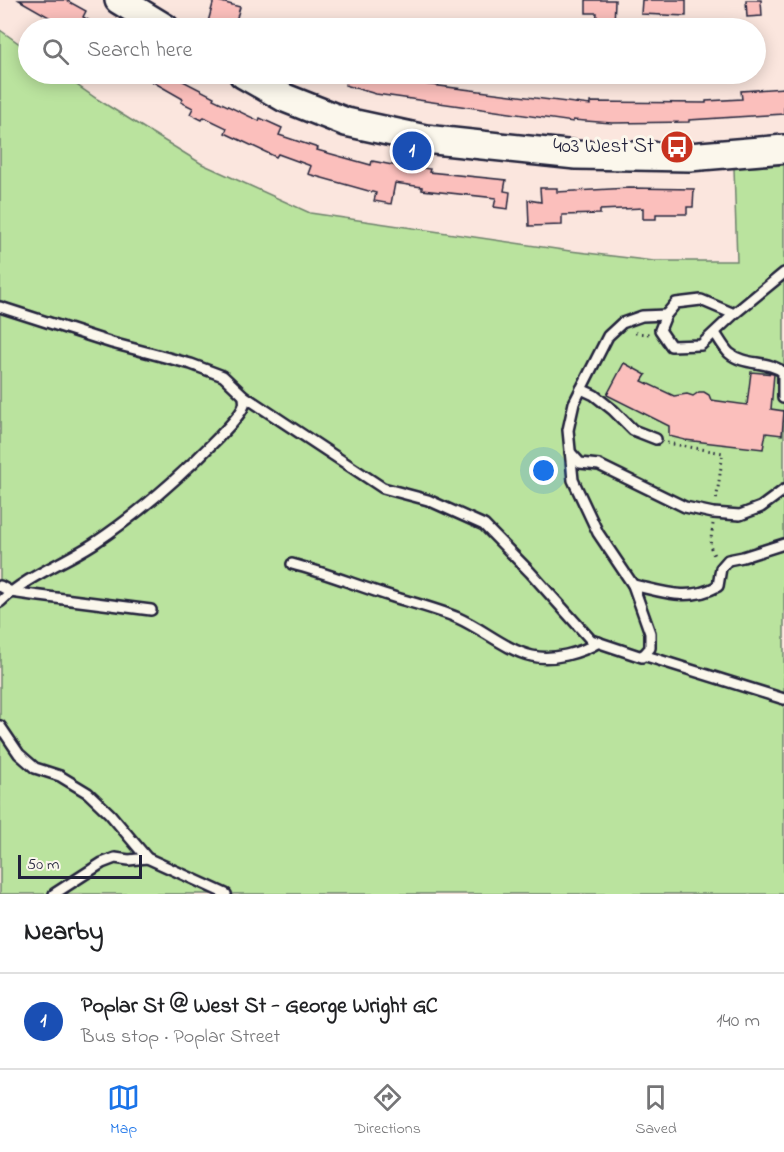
<!DOCTYPE html>
<meta charset="utf-8">
<style>
body{margin:0;font-family:"Indie Flower",sans-serif;background:#f6f6f6;color:#202124}
.scale{position:absolute;left:18px;bottom:15px;width:124px;box-sizing:border-box;padding-left:6px;border:3px solid #22223b;border-top:0;font-size:16px;line-height:21px;white-space:nowrap;color:#22223b;-webkit-text-stroke:4px #fbf7ec;paint-order:stroke}
.you{position:absolute;left:544px;top:471px;width:21px;height:21px;margin:-15px;border:4px solid #fff;border-radius:50%;background:#1a73e8;box-shadow:0 0 0 9px #1a73e833}
.badge{display:grid;place-items:center;width:39px;height:39px;border-radius:50%;background:#1a73e8;color:#fff;font-size:20px;font-weight:700}
.pin{position:absolute;translate:-50% -50%;border:3px solid #fff;box-shadow:0 2px 6px #0006}
.list{margin:0;padding:0;list-style:none}
h2{display:flex;justify-content:space-between;align-items:center;height:78px;margin:0;padding:0 24px;font-size:26px}
h2 small{font-size:20px;font-weight:400;color:#757577}
.list li{display:grid;grid-template-columns:39px 1fr auto;gap:18px;align-items:center;box-sizing:border-box;height:96px;padding:0 24px;border-top:2px solid #e0e0e0}
.list b{display:block;font-size:22px;white-space:nowrap}
.list p{margin:0;font-size:20px;white-space:nowrap;color:#757577}
.list em{font-size:20px;font-style:normal;color:#757577}
.icon{flex:none;width:33px;height:33px;fill:none;stroke:currentColor;stroke-width:2;stroke-linecap:round;stroke-linejoin:round}
.map{position:relative;flex:none;width:784px;height:894px;overflow:hidden}
.search{position:absolute;background:#fff;box-shadow:0 3px 15px #0003;left:18px;right:18px;top:18px;height:66px;display:flex;align-items:center;gap:15px;box-sizing:border-box;padding:0 21px;border-radius:33px;color:#757577;font-size:22px}
.sheet{height:174px;background:#fff}
nav{display:flex;justify-content:space-around;align-items:center;box-sizing:border-box;height:84px;border-top:2px solid #e0e0e0;background:#fff;font-size:16px;color:#757577}
nav a{display:grid;justify-items:center;gap:3px}
nav .on{color:#1a73e8}
.map>svg:first-child{display:block}
</style>
<div class="map">
<svg width="784" height="894" viewBox="0 0 784 894">
<rect width="100%" height="100%" fill="#fbe6de"/>
<filter id="ink" filterUnits="userSpaceOnUse"><feTurbulence type="fractalNoise" baseFrequency=".0167" numOctaves="2"/><feDisplacementMap in="SourceGraphic" scale="12" xChannelSelector="R" yChannelSelector="G"/><feConvolveMatrix kernelMatrix="1 2 1 2 8 2 1 2 1" color-interpolation-filters="sRGB"/></filter>
<g filter="url(#ink)">
<!-- green -->
<path fill="#bae39e" stroke="#6e826c" stroke-width="1.5" d="M0 30 28 50V74H61L97 99 202 164 310 213 570 251 654 261H737L734 168 784 165V894H0Z"/>
<!-- building -->
<g fill="#fbbfbc" stroke="#22223b" stroke-width="1.5">
<path d="M19 0H66L86 11 83 17 102 28H65L55 23 56 21Z"/>
<path d="M214 0 240 7 234 28 208 22Z"/>
<path d="M586 0H615L614 26 596 25 597 13H586Z"/>
<path d="M642 0H686V16L641 14Z"/>
<path d="M746 0H761L762 16 747 17Z"/>
<path d="M139 74H182L179 79 214 97 213 99 259 121 260 118 282 128 279 135 318 148 317 150 371 165 372 161 407 168 408 166 430 169 429 172 506 180 504 191 510 192 508 209 494 207 496 198 422 190V187L395 183 391 204 374 201 376 193 308 174 311 166 278 154 276 157 225 133 227 128 204 117 202 120 190 114 193 108 181 102 183 99Z"/>
<path d="M348 74H376L416 80V83L590 105V102L706 103V101L742 99 741 91 784 88V114L689 120V122L612 123 573 120V122L376 94 345 85Z"/>
<path d="M540 188H557V192L629 188 694 189 693 207H687V214H656V219H643V208L600 210V214L562 215V225L529 226 528 200 541 202Z"/>
<path d="M624 363 646 375 642 381 674 396 687 394 693 396 699 392H704L709 395 711 400 747 405 751 372 774 374 771 409 784 411 782 435 766 433 763 449 685 440 669 436V426L607 395Z"/>
</g>
<g fill="none" stroke-linecap="round" stroke-linejoin="round">
<defs>
<g id="lane">
<path d="M0 307 112 343 191 364 223 376 244 396 383 488 428 500 484 525 530 572 591 640 642 657 650 648V633L633 585 598 533 573 480 568 430 574 403 608 336 622 323 642 316 666 315"/>
<path d="M734 314 701 300 676 303 666 315 660 330 671 346 701 345 734 314 784 273"/>
<path d="M715 333C719 339 724 348 729 353 744 366 768 360 783 372V398"/>
<path d="M581 389 594 395 613 410 633 430 656 439"/>
<path d="M570 452 580 463 599 465 685 507 713 513 740 515 761 507 784 490"/>
<path d="M292 564C323 572 353 584 384 594 408 602 435 608 458 618 483 629 506 650 532 656 552 661 581 653 599 642"/>
<path d="M633 585C664 592 689 602 718 586L721 568 728 560 743 557 784 544"/>
<path d="M0 586 11 592 32 595 151 610"/>
<path d="M0 602C27 576 62 564 93 544 140 513 180 477 219 437 225 430 242 414 244 405 245 402 244 399 244 396"/>
<path d="M643 655 784 699"/>
<path d="M0 726 19 754 35 768 60 776 88 793 110 814 147 858 226 894"/>
<path d="M54 894 102 863 115 858 129 860 147 858"/>
</g>
<g id="secondary">
<path d="M119 0 165 28"/>
<path d="M243 74 285 98 346 122 425 139 576 155 689 157 784 149"/>
</g>
</defs>
<!-- lane casing -->
<use href="#lane" stroke="#22223b" stroke-width="14"/>
<!-- secondary casing -->
<use href="#secondary" stroke="#22223b" stroke-width="32"/>
<!-- path -->
<g stroke="#22223b" stroke-width="3" stroke-dasharray="1.5 4.5" stroke-linecap="butt">
<path d="M635 333 649 334"/>
<path d="M667 443 723 453 716 502"/>
<path d="M713 524 710 546 715 558"/>
</g>
<!-- lane -->
<use href="#lane" stroke="#fbf7ec" stroke-width="9"/>
<!-- secondary -->
<use href="#secondary" stroke="#fbf7ec" stroke-width="27"/>
</g>
</g>
<!-- icons -->
<defs>
<symbol id="bus-disc" viewBox="-11 -11 22 22"><circle r="9.5" fill="#c8321e" stroke="#fbf7ec"/><path d="M-5-6H5V4H4V6H2V4H-2V6H-4V4H-5ZM-3.5-4V0h7V-4ZM-3.5 1.2v1.5H-2V1.2ZM2 1.2v1.5H3.5V1.2Z" fill="#fff"/></symbol>
</defs>
<g fill-rule="evenodd">
<use href="#bus-disc" x="658" y="128" width="38" height="38"/>
</g>
<g text-anchor="middle" dominant-baseline="central" stroke-width="6" stroke-linejoin="round" paint-order="stroke">
<!-- poi labels -->
<g font-size="21" fill="#22223b" stroke="#fbf7ec" text-anchor="end">
<text x="654" y="147">403 West St</text>
</g>
</g>
</svg>
<div class="scale">50 m</div>
<div class="you"></div>
<div class="pin badge" style="left:412px;top:151px;background:#1a4fb4">1</div>
<div class="search"><svg class="icon" aria-label="search" viewBox="0 0 24 24"><circle cx="10" cy="10" r="6"/><path d="M15 15l6 6"/></svg>Search here</div>
</div>
<section class="sheet">
<h2>Nearby<small></small></h2>
<ul class="list">
<li><span class="badge" style="background:#1a4fb4">1</span><div><b>Poplar St @ West St - George Wright GC</b><p>Bus stop · Poplar Street</p></div><em>140 m</em></li>
</ul>
</section>
<nav>
<a class="on"><svg class="icon" aria-label="map" viewBox="0 0 24 24"><path d="M3 6l6-2 6 2 6-2v14l-6 2-6-2-6 2zM9 4v14M15 6v14"/></svg>Map</a>
<a><svg class="icon" aria-label="directions" viewBox="0 0 24 24"><path d="M12 3l9 9-9 9-9-9zM9 14v-3h6M13 9l2 2-2 2"/></svg>Directions</a>
<a><svg class="icon" aria-label="saved" viewBox="0 0 24 24"><path d="M7 4h10v16l-5-4-5 4z"/></svg>Saved</a>
</nav>
